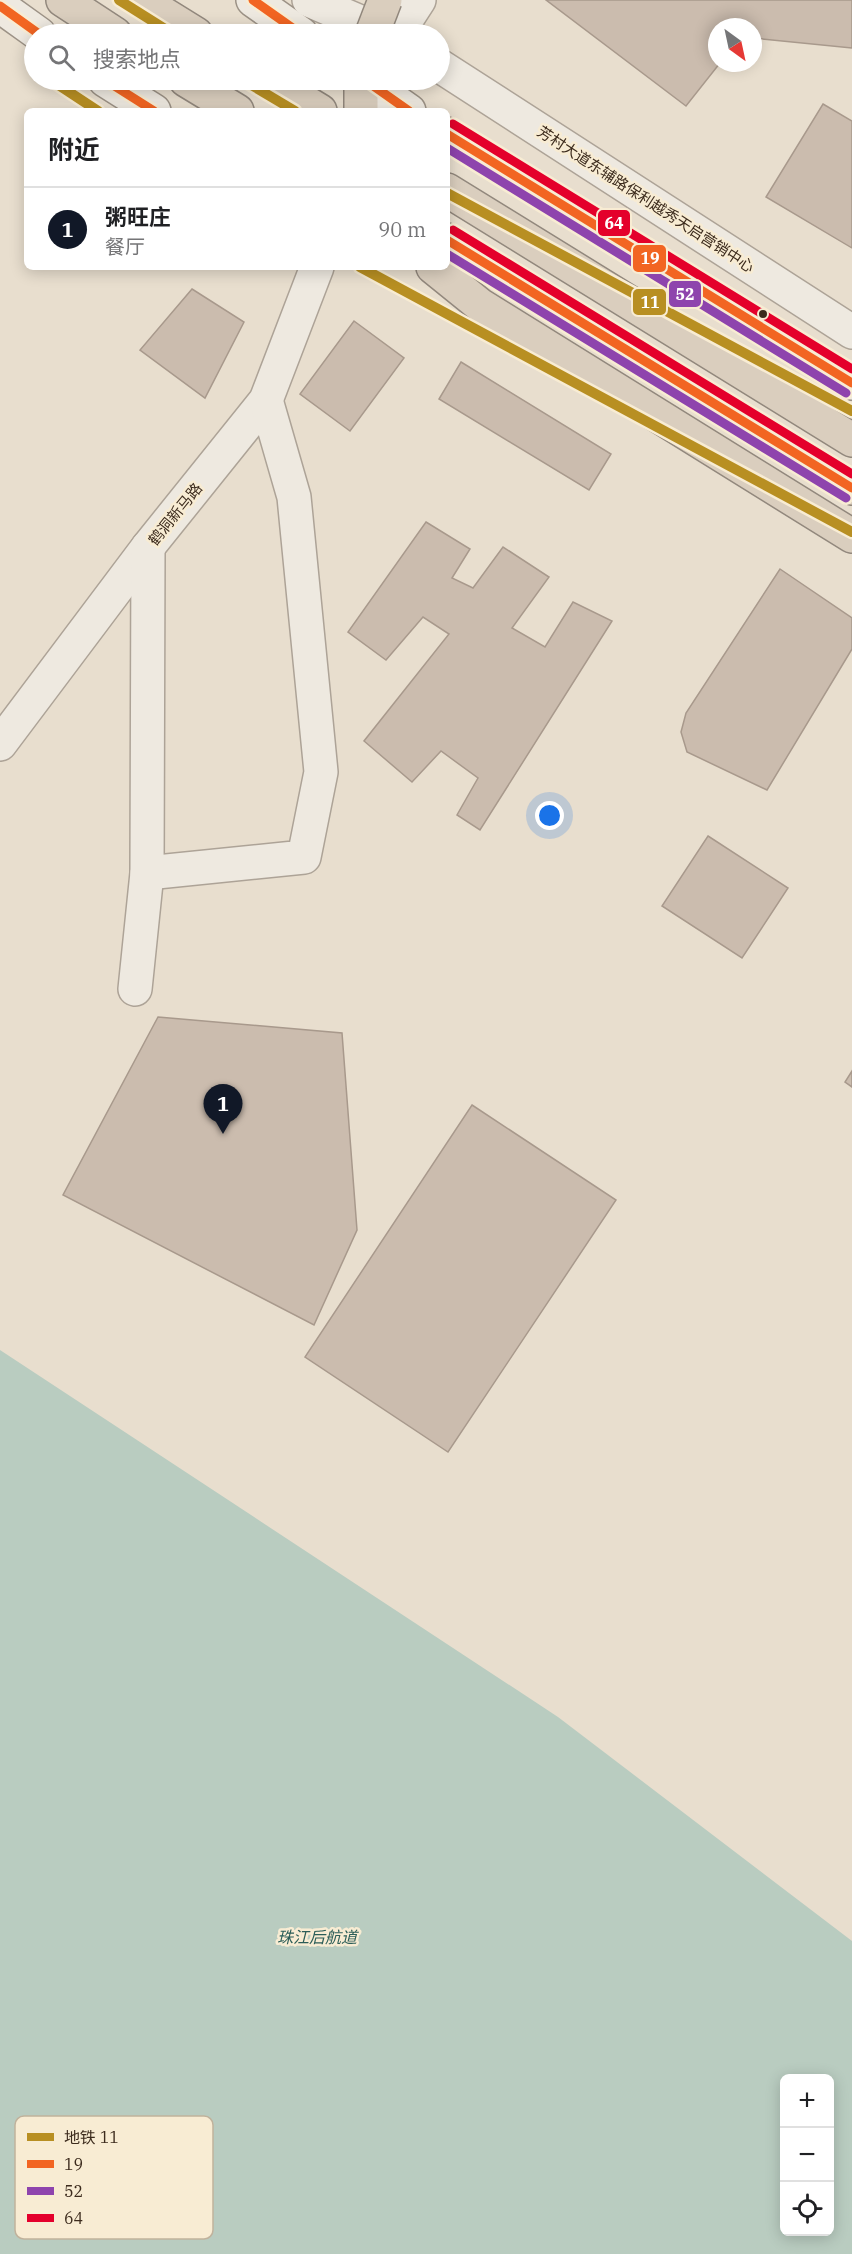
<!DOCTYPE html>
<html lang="zh">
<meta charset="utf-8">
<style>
body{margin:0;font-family:"IBM Plex Serif","Noto Sans SC",serif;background:#f6f6f6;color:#202124}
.controls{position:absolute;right:18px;bottom:18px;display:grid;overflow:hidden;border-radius:9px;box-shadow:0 3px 15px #0003}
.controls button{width:54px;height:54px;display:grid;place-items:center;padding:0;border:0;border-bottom:2px solid #e0e0e0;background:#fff;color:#202124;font:30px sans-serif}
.compass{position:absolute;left:708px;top:18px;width:54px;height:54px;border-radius:50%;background:#fff;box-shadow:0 3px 15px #0003;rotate:147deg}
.you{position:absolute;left:550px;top:816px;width:21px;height:21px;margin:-15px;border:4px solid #fff;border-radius:50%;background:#1a73e8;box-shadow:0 0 0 9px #1a73e833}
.badge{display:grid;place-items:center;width:39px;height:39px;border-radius:50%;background:#111827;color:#fff;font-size:20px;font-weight:700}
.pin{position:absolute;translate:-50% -50px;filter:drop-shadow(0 2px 3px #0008)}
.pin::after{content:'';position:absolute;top:32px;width:21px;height:18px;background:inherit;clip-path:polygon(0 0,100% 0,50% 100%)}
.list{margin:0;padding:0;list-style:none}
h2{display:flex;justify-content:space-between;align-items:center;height:78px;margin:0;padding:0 24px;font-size:26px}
h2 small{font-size:20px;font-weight:400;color:#757577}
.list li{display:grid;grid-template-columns:39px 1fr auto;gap:18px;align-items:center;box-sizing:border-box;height:84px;padding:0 24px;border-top:2px solid #e0e0e0}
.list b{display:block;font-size:22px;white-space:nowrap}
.list p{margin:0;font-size:20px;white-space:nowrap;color:#757577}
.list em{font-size:20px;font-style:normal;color:#757577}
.icon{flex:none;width:33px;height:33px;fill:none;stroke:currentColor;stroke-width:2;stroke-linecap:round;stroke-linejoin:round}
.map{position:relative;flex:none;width:852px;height:2254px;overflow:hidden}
.search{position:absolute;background:#fff;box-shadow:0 3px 15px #0003;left:24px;top:24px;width:426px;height:66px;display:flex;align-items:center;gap:15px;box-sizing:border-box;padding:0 21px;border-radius:33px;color:#757577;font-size:22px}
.panel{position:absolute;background:#fff;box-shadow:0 3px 15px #0003;left:24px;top:108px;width:426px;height:162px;border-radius:9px}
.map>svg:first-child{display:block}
</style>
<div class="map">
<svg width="852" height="2254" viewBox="0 0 852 2254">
<rect width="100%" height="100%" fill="#e8dece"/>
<!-- water -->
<path fill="#b9ccc0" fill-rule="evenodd" d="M0 1350 558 1717 852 1941V2254H0ZM784 2078H830V2232H784Z"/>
<!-- building -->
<g fill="#cbbcae" stroke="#a8998c" stroke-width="1.5">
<path d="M546 0H852V48L753 38V27H717V63H720L686 106Z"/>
<path d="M823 104 852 121V248L766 197Z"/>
<path d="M192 289 244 322 205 398 140 350Z"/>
<path d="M354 321 404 358 350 431 300 394Z"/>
<path d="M461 362 611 454 589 490 439 399Z"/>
<path d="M426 522 470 549 452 578 473 588 503 547 549 577 512 628 545 647 573 602 612 621 480 830 457 815 478 778 441 751 412 782 364 741 449 634 423 617 386 660 348 632Z"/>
<path d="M780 569 852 618V649L767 790 687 752 681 732 686 713Z"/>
<path d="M708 836 788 888 742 958 662 906Z"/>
<path d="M158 1017 342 1033 357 1230 314 1325 63 1195Z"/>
<path d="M852 1071V1087L845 1082Z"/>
<path d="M472 1105 616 1200 448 1452 305 1357Z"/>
</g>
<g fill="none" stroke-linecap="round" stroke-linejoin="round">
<defs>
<g id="street">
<path d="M309 0 388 34"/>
<path d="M397 34 419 0"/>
<path d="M440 66 852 332"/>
<path d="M0 744 148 547 266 400 317 267"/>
<path d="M147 873 304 857 321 772 294 497 266 400"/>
<path d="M135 989 147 873 148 547"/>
</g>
<g id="secondary">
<path d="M253 0 301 34"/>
<path d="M0 6 39 34"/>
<path d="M105 80 154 111"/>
<path d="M365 80 409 111"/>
<path d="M447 134 852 383"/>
</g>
<g id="highway">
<path d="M63 0 115 34"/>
<path d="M141 0 196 34"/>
<path d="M186 80 237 111"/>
<path d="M269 80 320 111"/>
<path d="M361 111V80"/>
<path d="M447 190 852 440"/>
<path d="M447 240 852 488"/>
<path d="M433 267 480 305 852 536"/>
</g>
</defs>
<!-- street casing -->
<use href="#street" stroke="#ada397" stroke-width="36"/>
<!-- secondary casing -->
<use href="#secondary" stroke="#9c9286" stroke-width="36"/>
<!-- highway casing -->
<use href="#highway" stroke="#92887d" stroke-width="36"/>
<!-- street -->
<use href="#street" stroke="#eee9e0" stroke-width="33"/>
<!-- secondary -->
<use href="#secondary" stroke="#eee9e0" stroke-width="33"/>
<!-- highway -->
<use href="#highway" stroke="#dacebe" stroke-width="33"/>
<defs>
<path id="highway-bridge" d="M372 34 385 0"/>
</defs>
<!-- highway-bridge casing -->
<use href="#highway-bridge" stroke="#92887d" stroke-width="36" stroke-linecap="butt"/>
<!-- highway-bridge -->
<use href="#highway-bridge" stroke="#dacebe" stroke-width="33"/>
<defs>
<g id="bus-1">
<path d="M253 0 301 34"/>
<path d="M0 6 39 34"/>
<path d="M105 80 154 111"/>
<path d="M365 80 409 111"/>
<path d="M447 134 852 383"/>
<path d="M447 240 852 488"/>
</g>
<g id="bus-2">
<path d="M447 148 846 393"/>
<path d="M447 254 846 498"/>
</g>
<g id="bus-3">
<path d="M453 124 852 369"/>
<path d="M453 230 852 474"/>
</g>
</defs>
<!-- bus-1 casing -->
<use href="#bus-1" stroke="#f8ecd3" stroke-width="14"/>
<!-- bus-2 casing -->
<use href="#bus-2" stroke="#f8ecd3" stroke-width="14"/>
<!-- bus-3 casing -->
<use href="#bus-3" stroke="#f8ecd3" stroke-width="14"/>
<!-- bus-1 -->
<use href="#bus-1" stroke="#f26522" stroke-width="9"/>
<!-- bus-2 -->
<use href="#bus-2" stroke="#8e44ad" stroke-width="9"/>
<!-- bus-3 -->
<use href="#bus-3" stroke="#e4002b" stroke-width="9"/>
<defs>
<g id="metro-1">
<path d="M119 0 173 34"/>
<path d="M51 80 98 111"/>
<path d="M243 80 295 111"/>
<path d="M447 193 852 411"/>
<path d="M360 267 852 532"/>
</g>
</defs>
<!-- metro-1 casing -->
<use href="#metro-1" stroke="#f8ecd3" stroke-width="15"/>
<!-- metro-1 -->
<use href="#metro-1" stroke="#b88f22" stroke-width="10"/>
</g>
<!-- markers -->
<circle fill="#3c2b1d" stroke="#f8ecd3" stroke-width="2" cx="763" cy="314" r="5"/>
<g text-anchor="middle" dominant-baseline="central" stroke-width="5" stroke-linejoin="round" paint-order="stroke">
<!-- street labels -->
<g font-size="15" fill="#3c2b1d" stroke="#f8ecd3">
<text transform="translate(646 199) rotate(33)">芳村大道东辅路保利越秀天启营销中心</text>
<text transform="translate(175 514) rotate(-51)">鹤洞新马路</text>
</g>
<!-- water labels -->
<g font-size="16" font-style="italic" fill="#2b5d58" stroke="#f8ecd3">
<text x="317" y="1937">珠江后航道</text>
</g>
</g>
<!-- legend -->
<rect x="15" y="2116" width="198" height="123" rx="9" fill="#f8ecd3" stroke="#c0b29c" stroke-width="1.5"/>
<rect x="27" y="2133" width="27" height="8" fill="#b88f22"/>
<rect x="27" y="2160" width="27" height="8" fill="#f26522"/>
<rect x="27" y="2187" width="27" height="8" fill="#8e44ad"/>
<rect x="27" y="2214" width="27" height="8" fill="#e4002b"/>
<g font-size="16" fill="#3c2b1d">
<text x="64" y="2143">地铁 11</text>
<text x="64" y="2170">19</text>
<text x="64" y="2197">52</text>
<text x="64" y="2224">64</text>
</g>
<g stroke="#f8ecd3" stroke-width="2">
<rect x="597" y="209" width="34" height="28" rx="6" fill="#e4002b"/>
<rect x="632" y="244" width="35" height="29" rx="6" fill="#f26522"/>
<rect x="668" y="280" width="34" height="28" rx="6" fill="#8e44ad"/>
<rect x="632" y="288" width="35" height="28" rx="6" fill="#b88f22"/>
</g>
<g font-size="16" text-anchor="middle" font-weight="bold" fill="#fff">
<text x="614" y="229">64</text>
<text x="650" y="264">19</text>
<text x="685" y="300">52</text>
<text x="650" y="308">11</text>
</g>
</svg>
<div class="controls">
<button>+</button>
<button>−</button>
<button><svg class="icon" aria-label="locate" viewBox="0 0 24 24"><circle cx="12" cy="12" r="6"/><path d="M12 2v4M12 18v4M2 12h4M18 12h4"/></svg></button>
</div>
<svg class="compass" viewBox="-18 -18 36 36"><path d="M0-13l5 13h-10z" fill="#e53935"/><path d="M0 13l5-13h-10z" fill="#757577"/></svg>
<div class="you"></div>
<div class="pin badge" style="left:223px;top:1134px">1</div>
<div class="search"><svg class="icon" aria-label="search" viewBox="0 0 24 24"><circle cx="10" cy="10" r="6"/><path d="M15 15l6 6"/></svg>搜索地点</div>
<section class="panel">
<h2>附近<small></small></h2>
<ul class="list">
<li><span class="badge">1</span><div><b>粥旺庄</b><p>餐厅</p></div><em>90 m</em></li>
</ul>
</section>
</div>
